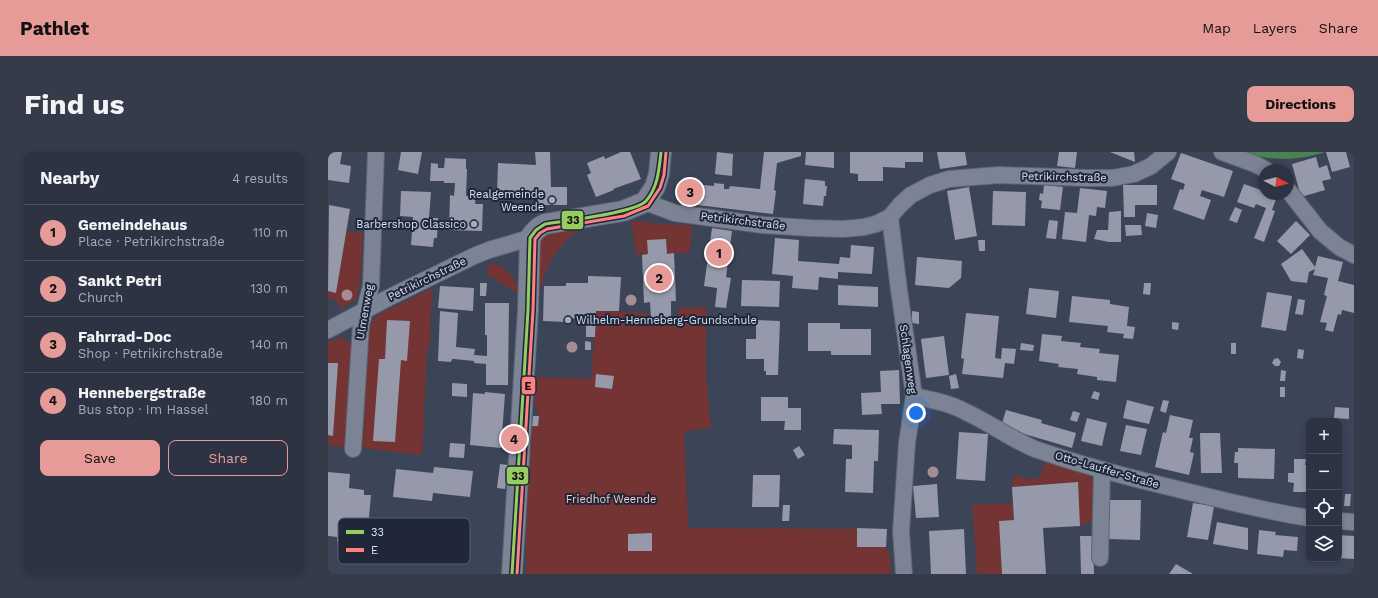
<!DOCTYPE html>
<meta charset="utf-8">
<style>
body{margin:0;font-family:"Work Sans",sans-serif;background:#353b49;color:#f1f3f6}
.controls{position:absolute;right:12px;bottom:12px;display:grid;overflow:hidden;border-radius:8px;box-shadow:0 2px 6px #0003}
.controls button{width:36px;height:36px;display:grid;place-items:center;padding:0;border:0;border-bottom:1px solid #484e5b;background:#2d3342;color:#f1f3f6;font:20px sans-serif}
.compass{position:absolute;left:930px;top:12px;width:36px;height:36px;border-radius:50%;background:#2d3342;box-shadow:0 2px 6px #0003;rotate:97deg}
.you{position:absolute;left:588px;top:261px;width:14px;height:14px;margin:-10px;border:3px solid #fff;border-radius:50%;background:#1a73e8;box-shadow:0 0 0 6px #1a73e833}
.badge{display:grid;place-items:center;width:26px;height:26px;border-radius:50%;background:#e69b98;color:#111;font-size:13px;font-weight:700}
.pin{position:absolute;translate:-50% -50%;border:2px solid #fff;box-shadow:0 1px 4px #0006}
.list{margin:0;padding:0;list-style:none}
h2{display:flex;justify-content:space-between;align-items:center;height:52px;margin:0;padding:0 16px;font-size:17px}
h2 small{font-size:13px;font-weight:400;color:#a7aab2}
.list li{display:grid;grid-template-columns:26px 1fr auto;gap:12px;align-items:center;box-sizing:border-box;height:56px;padding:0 16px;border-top:1px solid #484e5b}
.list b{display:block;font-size:15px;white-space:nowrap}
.list p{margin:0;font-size:13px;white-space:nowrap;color:#a7aab2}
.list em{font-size:13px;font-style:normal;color:#a7aab2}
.actions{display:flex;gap:8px;padding:12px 16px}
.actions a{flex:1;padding:9px 0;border:1px solid #e69b98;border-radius:8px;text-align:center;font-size:14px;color:#e69b98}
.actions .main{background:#e69b98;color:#111}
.icon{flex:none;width:22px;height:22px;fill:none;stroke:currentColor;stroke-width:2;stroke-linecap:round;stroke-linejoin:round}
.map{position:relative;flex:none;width:1026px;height:422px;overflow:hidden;border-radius:8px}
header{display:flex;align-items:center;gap:24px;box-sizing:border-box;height:56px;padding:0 20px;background:#e69b98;color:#111}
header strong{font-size:19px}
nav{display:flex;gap:22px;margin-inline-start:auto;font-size:14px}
.intro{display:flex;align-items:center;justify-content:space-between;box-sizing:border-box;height:96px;padding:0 24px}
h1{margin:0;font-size:28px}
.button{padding:10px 18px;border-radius:8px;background:#e69b98;color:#111;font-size:14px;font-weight:700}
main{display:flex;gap:24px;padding:0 24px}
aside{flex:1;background:#2d3342;border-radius:8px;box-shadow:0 2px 6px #0003}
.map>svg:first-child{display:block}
</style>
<header>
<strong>Pathlet</strong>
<nav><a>Map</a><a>Layers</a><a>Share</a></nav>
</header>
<div class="intro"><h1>Find us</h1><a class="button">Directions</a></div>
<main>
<aside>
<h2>Nearby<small>4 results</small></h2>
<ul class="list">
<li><span class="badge">1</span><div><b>Gemeindehaus</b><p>Place · Petrikirchstraße</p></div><em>110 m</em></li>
<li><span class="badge">2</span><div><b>Sankt Petri</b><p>Church</p></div><em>130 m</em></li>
<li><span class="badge">3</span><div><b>Fahrrad-Doc</b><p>Shop · Petrikirchstraße</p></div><em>140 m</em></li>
<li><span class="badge">4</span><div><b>Hennebergstraße</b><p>Bus stop · Im Hassel</p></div><em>180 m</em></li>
</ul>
<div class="actions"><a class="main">Save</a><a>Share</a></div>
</aside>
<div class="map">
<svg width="1026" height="422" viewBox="0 0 1026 422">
<rect width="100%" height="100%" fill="#3c4458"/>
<!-- green -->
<g fill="#743433">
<path d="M1 53 22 57 18 80H35L33 115 30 143 27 148 13 157 8 148 0 146Z"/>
<path d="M303 69 364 74 362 100 339 102 338 87 320 88V102L308 103Z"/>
<path d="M255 75V76C234 88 223 105 215 127 213 133 213 140 210 145L211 92 214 88 220 82Z"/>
<path d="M167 112C179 116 190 129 191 142L159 122 160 113Z"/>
<path d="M105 136 102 168 103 183 99 201 94 303 34 296 42 174 47 165 52 162Z"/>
<path d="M378 155V227L383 276 356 279 360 376 559 377 558 395 562 404 563 422H198V380L204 274H210L211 264 207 255 208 225 263 227 268 159 319 161 321 170 350 168 349 156Z"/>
<path d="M10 186C17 186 22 189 24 196L18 291 16 295 0 293V190Z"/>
<path d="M718 307 760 323 769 330V367L752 374 749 330 684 335 686 323 698 327 711 326Z"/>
<path d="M685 351 686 368 671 369 674 422H649L644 353Z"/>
</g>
<!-- water -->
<path fill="#4a8352" d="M911 0H997C965 10 943 8 911 0Z"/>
<!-- building -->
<g fill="#9699aa">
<path d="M0 0H14L12 12 23 14 21 31 0 28Z"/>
<path d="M73 0H94L90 22 70 18Z"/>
<path d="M207 0H222L223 35H239V53H209L208 44 191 43V45H186V47H170V42H169L170 11 208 13Z"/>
<path d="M293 0H302L313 27 285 37 286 38 268 45 259 23 263 21 259 11 276 4 277 7Z"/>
<path d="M389 0 405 2 404 24 387 22Z"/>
<path d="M436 0H473V4L449 11 446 38 448 39 445 62 361 52V49L353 48 355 31 386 34V31L396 32V37H401L402 34 432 37Z"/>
<path d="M478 0H506V16L477 13Z"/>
<path d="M522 0H595V10H577V16L555 15V29H530V22L522 21Z"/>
<path d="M609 0H637L639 13 612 17Z"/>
<path d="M731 0H749L747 16 729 14Z"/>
<path d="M782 0H806L807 10Z"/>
<path d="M998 0H1018L1022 15 1004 20Z"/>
<path d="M853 1 905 19 896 45 874 38 872 44 883 48 876 68 845 57 852 37 855 38 857 32 843 27Z"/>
<path d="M988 5 991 16 999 13 1003 27 994 29 997 38 973 45 964 12Z"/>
<path d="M117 6 138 7V17H139L138 44H148L147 52H155L154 79 121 78 122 43 126 44 127 31H116V29H102L103 11 110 12V16H116Z"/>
<path d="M477 27 497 29V34H499L498 44H496L495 54 475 52Z"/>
<path d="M916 32 933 38 935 34 936 35V42H950L944 58 947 59 936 90 926 86 938 56 928 52 926 56 909 50Z"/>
<path d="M716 33 735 35 732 58 713 56 714 49 711 48 712 41 715 42Z"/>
<path d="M795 33H829V53H807V65H796Z"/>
<path d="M641 35 649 84 627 88 619 39Z"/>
<path d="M752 36 779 39 777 56 769 55 768 64 761 63 758 90 734 87 737 60 749 61Z"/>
<path d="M73 39 103 40 101 66H110L109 86H106L105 95 83 93 85 65 72 64Z"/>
<path d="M665 39 698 40 697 74 664 73Z"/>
<path d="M1 53 22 57 8 141 0 139Z"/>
<path d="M907 55 914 58 909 71 901 68Z"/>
<path d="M793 59V90H781L766 87 769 78H780L781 60Z"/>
<path d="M819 61 830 63 828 76 817 74Z"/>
<path d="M721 68 730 69 728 87 718 86Z"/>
<path d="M968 69 982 83 963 102 949 89Z"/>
<path d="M797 73H813L814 83 798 84Z"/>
<path d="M384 76 404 79 398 125 403 126 398 156 387 155 389 136 376 134Z"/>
<path d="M447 86 471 88 470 109 511 112 512 105 522 106 523 93 546 95 544 122 510 120V127L491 125 490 138 464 136 465 124 444 122Z"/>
<path d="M338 87 339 102 346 101 348 149H343V166L323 167 322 150 316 151 314 103 320 102 319 88Z"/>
<path d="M650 88H657V99H651Z"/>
<path d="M974 97 987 115 990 104 1015 110 1010 129 1026 133V161L1014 158 1013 163 1010 162 1005 180 997 178 999 171 992 170 999 144 996 143 1000 126 985 123 987 117 981 120 979 131 963 129 953 112Z"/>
<path d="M589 105 634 109 633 126 621 136 587 133Z"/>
<path d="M260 124 293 125 291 159H268L267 185H258V171H255V167L239 166 238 170 215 169 216 134H238V131H260Z"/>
<path d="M414 128 452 129 451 155 413 154Z"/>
<path d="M152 131H159L158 144H152Z"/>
<path d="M816 131H823L822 143 815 142Z"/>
<path d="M510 133 550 135V155L510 153Z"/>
<path d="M112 134 146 136 145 159 110 156Z"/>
<path d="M701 136 731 139 728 166 698 162Z"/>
<path d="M939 140 964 144 958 179 933 175Z"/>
<path d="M744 144 782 148V152L801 155 799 174 807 175 805 187 795 186 796 182 779 180 780 174 741 170Z"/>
<path d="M970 147 977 148 975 163 967 162Z"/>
<path d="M157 151H181L180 233H158V212L146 211V209L126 207H124L123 210 110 209 112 159 130 161 128 195 147 197 146 203 159 204V183H157Z"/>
<path d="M584 159 591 160V172L584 171Z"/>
<path d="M638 161 671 164 667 206 673 207 674 196 688 197 686 212 677 211 675 226 634 222 636 207 633 206Z"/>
<path d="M59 168 82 169 79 209 73 208 67 290 45 289 51 207H57Z"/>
<path d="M428 168 452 169 450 223H438V219H436V207H418V187H428Z"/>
<path d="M844 170 851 171 850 178 844 177Z"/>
<path d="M480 171H512V177H543V203H503V199H480Z"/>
<path d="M714 182 734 184 733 189 753 191 752 195 772 197 771 201 791 203 788 230 769 228V225L749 222 750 217 730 215 731 212 711 209Z"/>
<path d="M616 184 621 223 598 226 593 187Z"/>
<path d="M257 189 263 190V198H257Z"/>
<path d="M693 191 706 193 705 199 692 198Z"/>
<rect x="903" y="191" width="5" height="11"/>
<path d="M970 197 976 198 975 207 969 206Z"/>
<path d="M950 206 953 210 951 214H947L944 211 946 207Z"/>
<path d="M0 211H10L5 284 0 283Z"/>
<path d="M571 218 572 252H553L554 262 534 263 533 241 553 240 552 219Z"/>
<path d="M953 218 958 219 957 229H952Z"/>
<path d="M268 222 286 224 284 237 267 235Z"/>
<path d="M628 222 631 236 623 237 621 224Z"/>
<path d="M124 231 139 232V245L124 244Z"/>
<rect x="952" y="235" width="5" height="10"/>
<path d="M766 239 772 241 770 248 763 246Z"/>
<path d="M157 240 177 242 173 296 142 293 145 241 157 242Z"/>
<path d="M433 245H460V256H473V278H456L457 269H433Z"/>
<path d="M799 248 826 255 821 272 795 266Z"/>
<path d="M835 248 841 249 838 261 832 259Z"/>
<path d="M1007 255 1021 256V267L1006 266Z"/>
<path d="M678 258 714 268 713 271 748 281 744 296 673 275Z"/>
<path d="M745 259 752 261 749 270 742 268Z"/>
<path d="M842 263 865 268 861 286H865L862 300 866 301 861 323 827 315 835 280 838 281Z"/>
<path d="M205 264H211L210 274H204Z"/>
<path d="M759 266 779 271 774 294 753 289Z"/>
<path d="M798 273 819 277 813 303 792 299Z"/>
<path d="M506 277 551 278 550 309H546L545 341 517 340 518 307H524V293L505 292Z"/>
<path d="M631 280 660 282 657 329 628 327Z"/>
<path d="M872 281H892L894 321H873Z"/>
<path d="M122 291 137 292 136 306 121 305Z"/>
<path d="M471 294 477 303 470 307 465 298Z"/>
<path d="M910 296 947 297 946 327 910 326V311H906L907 300H910Z"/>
<path d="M966 307H978L977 313H981V340H965L966 331 960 330V321H966Z"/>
<path d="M172 312 180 313 177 337 169 336Z"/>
<path d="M106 315 145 319 142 345 105 341 104 349 65 345 68 317 105 321Z"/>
<path d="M0 320 22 322 21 336 36 338V343H43L39 388 24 386V391L9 390V385L0 384Z"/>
<path d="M425 323H452L451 355H424Z"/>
<path d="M750 330 752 374 715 376 718 422H674L671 369 686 368 684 335Z"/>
<path d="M609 332 611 365 588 366 585 334Z"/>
<path d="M1017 342H1023L1022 354H1016Z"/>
<path d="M780 348H813L812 388 780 387Z"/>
<path d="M865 351 886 354 880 388 859 385Z"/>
<path d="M455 353H462L461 369H454Z"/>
<path d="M889 370 920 376V398L885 392Z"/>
<path d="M529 376 559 377 558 395H529Z"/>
<path d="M636 377 638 422H603L601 379Z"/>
<path d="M931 378 948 380 947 383 970 385 969 399 956 398 955 405 929 402Z"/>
<path d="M324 381V399H300V382Z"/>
<path d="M1011 383 1026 384V407L1011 406Z"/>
<path d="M752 384H765L766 422H753Z"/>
<path d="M848 412 865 422H841Z"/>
</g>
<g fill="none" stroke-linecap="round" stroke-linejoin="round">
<defs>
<g id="minor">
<path d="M894 0 927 12 938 18"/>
<path d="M960 38 992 79 1011 95 1026 103"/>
<path d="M317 50 347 61 435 73 482 76 515 77 536 75 548 72 562 65 572 53 583 43 602 33 621 27 671 23 759 26H784L806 22 823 14 840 0"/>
<path d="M562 65 571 138 586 244 579 291 573 379 576 422"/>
<path d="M0 178 60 146 146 104 161 98 202 86"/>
<path d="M586 244C604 248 622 251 638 260 662 271 683 287 707 297 752 313 799 325 845 336 890 347 935 359 981 366"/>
<path d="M25 297 33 173 43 134 48 0"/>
<path d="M1011 369 1026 370"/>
<path d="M772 406 774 318"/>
</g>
<path id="tertiary" d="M184 422 200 158 202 86C206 79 210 75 217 72L295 59 317 50 327 35 331 22 333 0"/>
</defs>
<!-- minor casing -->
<use href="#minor" stroke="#5c6476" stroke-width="18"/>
<!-- tertiary casing -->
<use href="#tertiary" stroke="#5c6476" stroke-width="22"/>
<!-- minor -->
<use href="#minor" stroke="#7c8394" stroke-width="16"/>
<!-- tertiary -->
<use href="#tertiary" stroke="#7c8394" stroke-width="20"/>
<defs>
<path id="bus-1" d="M184 422 200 158 202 86 208 78 217 72C236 69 307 61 318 49 330 35 331 18 333 0"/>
<path id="bus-2" d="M189 422 205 158 207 87 212 81 219 77 296 64 320 54 332 36 336 23 338 0"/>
</defs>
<!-- bus-1 casing -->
<use href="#bus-1" stroke="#1f2738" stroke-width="6"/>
<!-- bus-2 casing -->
<use href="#bus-2" stroke="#1f2738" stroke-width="6"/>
<!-- bus-1 -->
<use href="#bus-1" stroke="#97cd5f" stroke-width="3"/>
<!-- bus-2 -->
<use href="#bus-2" stroke="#ff8080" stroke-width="3"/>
</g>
<!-- trees -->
<g fill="#a48e93">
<circle cx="19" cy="143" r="5.5"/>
<circle cx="303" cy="148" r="5.5"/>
<circle cx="244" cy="195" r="5.5"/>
<circle cx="605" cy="320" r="5.5"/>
</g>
<!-- markers -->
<g fill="#a1abc2" stroke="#1f2738" stroke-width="1.5">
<circle cx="224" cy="48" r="4"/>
<circle cx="146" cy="72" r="4"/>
<circle cx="240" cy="168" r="4"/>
</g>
<g text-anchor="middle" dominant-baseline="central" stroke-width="4" stroke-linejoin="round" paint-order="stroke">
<!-- street labels -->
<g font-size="11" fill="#d8e3fb" stroke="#1f2738">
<text transform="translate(736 25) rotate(1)">Petrikirchstraße</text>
<text transform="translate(415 69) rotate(7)">Petrikirchstraße</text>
<text transform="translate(99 127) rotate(-26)">Petrikirchstraße</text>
<text transform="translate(37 160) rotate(-80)">Ulmenweg</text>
<text transform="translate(580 207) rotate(82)">Schlagenweg</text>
<text transform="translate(779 318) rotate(16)">Otto-Lauffer-Straße</text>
</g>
<!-- poi labels -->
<g font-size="11" fill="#d8e3fb" stroke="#1f2738" text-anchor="end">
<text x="216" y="42">Realgemeinde<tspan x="216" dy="13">Weende</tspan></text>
<text x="138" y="72">Barbershop Classico</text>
<text x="248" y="168" text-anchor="start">Wilhelm-Henneberg-Grundschule</text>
</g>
<!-- park labels -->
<g font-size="11" fill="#f9cac4" stroke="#1f2738">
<text x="283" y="347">Friedhof Weende</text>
</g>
</g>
<!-- legend -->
<rect x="10" y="366" width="132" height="46" rx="6" fill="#1f2738" stroke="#565f72" stroke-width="1"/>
<rect x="18" y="378" width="18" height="4" fill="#97cd5f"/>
<rect x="18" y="396" width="18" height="4" fill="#ff8080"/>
<g font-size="11" fill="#d8e3fb">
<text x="43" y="384">33</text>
<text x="43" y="402">E</text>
</g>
<g stroke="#1f2738" stroke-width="1.5">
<rect x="233" y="58" width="23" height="20" rx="4" fill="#97cd5f"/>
<rect x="193" y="224" width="15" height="19" rx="4" fill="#ff8080"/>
<rect x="178" y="314" width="23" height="19" rx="4" fill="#97cd5f"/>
</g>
<g font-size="11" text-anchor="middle" font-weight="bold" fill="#111">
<text x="245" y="72">33</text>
<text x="200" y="238">E</text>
<text x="190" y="328">33</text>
</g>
</svg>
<div class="controls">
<button>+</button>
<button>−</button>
<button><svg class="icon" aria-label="locate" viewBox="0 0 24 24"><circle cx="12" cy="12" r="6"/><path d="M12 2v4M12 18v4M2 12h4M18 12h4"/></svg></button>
<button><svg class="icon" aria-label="layers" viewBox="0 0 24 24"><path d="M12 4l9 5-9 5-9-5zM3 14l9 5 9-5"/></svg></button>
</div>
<svg class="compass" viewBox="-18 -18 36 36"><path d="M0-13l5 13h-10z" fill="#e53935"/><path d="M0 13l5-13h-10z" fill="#a7aab2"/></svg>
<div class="you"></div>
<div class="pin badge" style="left:391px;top:101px">1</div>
<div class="pin badge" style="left:331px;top:126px">2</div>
<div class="pin badge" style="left:362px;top:40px">3</div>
<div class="pin badge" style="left:186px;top:287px">4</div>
</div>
</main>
